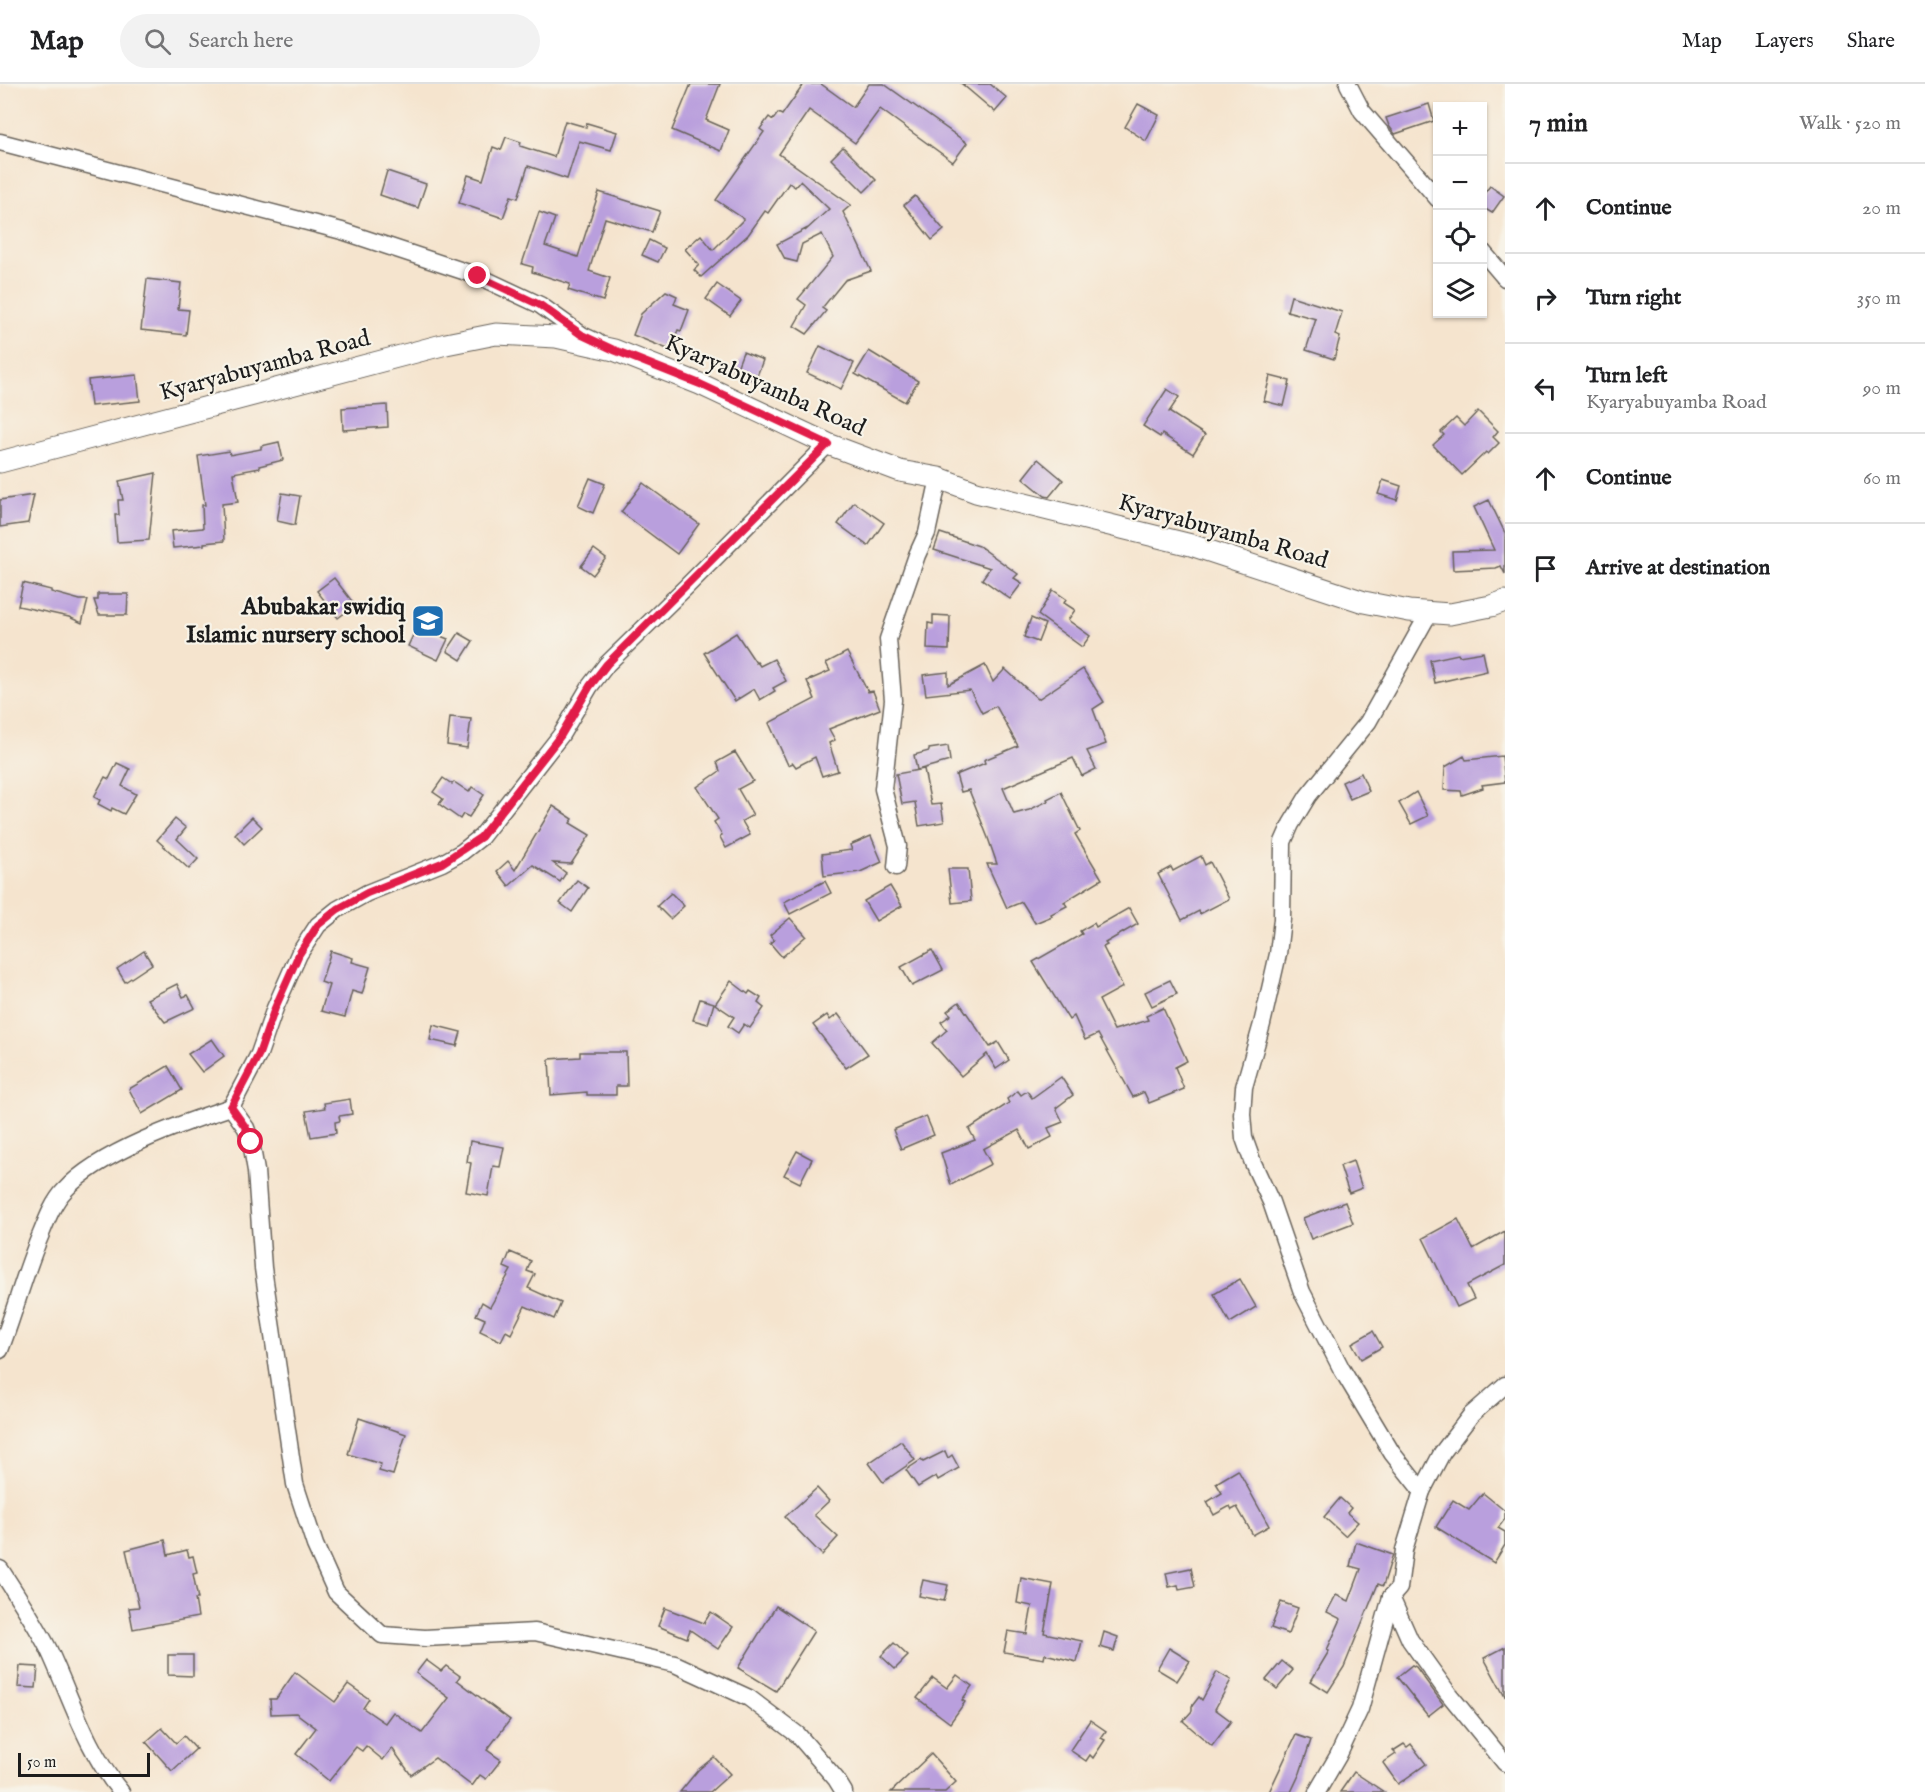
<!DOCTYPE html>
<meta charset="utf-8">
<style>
body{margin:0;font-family:"IM FELL English",serif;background:#f2f2f2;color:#202124}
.controls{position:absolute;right:18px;top:18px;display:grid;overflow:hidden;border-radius:0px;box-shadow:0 2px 4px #0004}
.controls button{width:54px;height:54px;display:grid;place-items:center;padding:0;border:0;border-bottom:2px solid #e0e0e0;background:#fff;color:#202124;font:30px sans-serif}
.scale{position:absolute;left:18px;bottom:15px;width:132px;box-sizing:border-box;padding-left:6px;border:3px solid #1c1c1c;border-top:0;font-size:16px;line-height:21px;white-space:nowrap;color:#1c1c1c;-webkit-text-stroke:4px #f7f3e8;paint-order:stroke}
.stop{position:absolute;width:18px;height:18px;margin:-14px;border:4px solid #e11d48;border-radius:50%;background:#fff}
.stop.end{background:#e11d48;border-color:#fff;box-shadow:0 2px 6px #0008}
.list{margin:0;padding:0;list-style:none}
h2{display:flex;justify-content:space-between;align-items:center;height:78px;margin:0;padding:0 24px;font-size:26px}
h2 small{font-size:20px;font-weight:400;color:#757577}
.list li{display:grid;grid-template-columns:39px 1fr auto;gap:18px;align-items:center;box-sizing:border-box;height:90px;padding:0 24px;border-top:2px solid #e0e0e0}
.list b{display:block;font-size:22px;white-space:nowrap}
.list p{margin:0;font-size:20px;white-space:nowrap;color:#757577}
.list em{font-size:20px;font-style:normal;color:#757577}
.icon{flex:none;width:33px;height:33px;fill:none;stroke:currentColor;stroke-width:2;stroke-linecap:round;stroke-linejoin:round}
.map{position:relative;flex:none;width:1505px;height:1708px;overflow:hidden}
header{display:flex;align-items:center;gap:36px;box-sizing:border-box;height:84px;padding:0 30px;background:#fff;border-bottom:2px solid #e0e0e0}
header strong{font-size:28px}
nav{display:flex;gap:33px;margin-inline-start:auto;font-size:21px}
.search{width:420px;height:54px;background:#f2f2f2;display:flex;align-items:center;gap:15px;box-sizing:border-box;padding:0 21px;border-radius:33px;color:#757577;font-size:22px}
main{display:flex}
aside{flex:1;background:#fff}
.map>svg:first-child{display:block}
</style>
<header>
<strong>Map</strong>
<div class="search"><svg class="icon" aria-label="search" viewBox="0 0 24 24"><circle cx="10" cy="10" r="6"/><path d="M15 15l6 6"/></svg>Search here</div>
<nav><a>Map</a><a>Layers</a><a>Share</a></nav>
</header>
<main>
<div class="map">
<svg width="1505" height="1708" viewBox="0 0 1505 1708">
<rect width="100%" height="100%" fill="#f7f3e8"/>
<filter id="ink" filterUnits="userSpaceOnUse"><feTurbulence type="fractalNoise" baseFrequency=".0167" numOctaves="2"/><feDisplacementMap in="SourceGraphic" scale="12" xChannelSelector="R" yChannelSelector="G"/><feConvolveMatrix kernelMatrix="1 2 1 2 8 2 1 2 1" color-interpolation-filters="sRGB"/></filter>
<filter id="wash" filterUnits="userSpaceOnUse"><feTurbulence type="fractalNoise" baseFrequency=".008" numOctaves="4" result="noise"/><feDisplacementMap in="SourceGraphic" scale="24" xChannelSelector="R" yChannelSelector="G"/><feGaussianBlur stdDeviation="1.35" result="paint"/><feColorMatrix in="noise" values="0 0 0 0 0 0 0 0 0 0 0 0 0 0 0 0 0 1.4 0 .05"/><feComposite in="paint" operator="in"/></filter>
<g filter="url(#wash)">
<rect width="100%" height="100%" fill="#f5e4ce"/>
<g id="blocks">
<!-- building -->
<g fill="#b99fdd">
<path d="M691 0H720L706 36 729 46 721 67 672 46Z"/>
<path d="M804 0H821L853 23 869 0H884L967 59 953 78 880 25 855 59 809 26 779 70 851 121 843 128 871 187 845 196 822 224 826 227 807 250 794 242 806 221 798 215 833 173 822 150 802 160 797 178 785 175 777 160 806 145 805 147 829 125 800 97 795 103 789 99 768 129 765 127 748 151 701 193 694 186 699 181 685 165 701 151 713 166 744 135 716 116 764 48 760 45 769 33 773 36 778 29 782 31Z"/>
<path d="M962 0H990L1007 14 995 28Z"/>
<path d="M1138 20 1159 31 1146 57 1125 43Z"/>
<path d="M1429 20 1434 37 1395 50 1389 42 1386 34Z"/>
<path d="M565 37 586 43 587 39 617 48 611 66 579 57 567 95 528 82 518 114 511 112 503 134 459 119 468 91 483 96 493 63 501 66 506 53 521 58 520 62 554 73Z"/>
<path d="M843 63 876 96 864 108 831 75Z"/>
<path d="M387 87 426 100 418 124 380 111Z"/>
<path d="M1490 102 1504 112 1492 129 1482 123V112Z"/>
<path d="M599 108 660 127 652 148 605 134 589 187 610 194 603 217 568 206 570 200 532 188 533 183 522 180 539 128 555 134 545 162 578 173Z"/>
<path d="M915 112 944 146 932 156 904 121Z"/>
<path d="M649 156 665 164 658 178 642 171Z"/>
<path d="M147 195 181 199 178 225 189 226 186 251 141 246Z"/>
<path d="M717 200 741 217 730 232 706 215Z"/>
<path d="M666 207 677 212 674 220 689 226 681 247 678 246 670 266 633 251 641 230Z"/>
<path d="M1291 212 1342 228 1335 251 1340 253 1334 275 1306 266 1316 235 1287 227Z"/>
<path d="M820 262 854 279 841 305 807 289Z"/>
<path d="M869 267 918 297 905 318 855 290Z"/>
<path d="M743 268 763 276 755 297 735 289Z"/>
<path d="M137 291 140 317 91 322 88 296Z"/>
<path d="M1270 292 1290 297 1284 322 1264 317Z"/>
<path d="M1167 305 1179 313 1169 328 1205 351 1193 370 1162 350 1160 353 1143 342Z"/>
<path d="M387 321 388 343 343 346 342 324Z"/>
<path d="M1478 327 1498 347 1493 353 1499 359 1488 370 1486 368 1462 391 1433 361 1444 351 1441 348 1456 334 1464 342Z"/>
<path d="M279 358 283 376 259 382 260 384 233 389 238 418 222 420 224 457 204 459V461L173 464 171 447 203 444 202 421H205L198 372 229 367 230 371 261 365V362Z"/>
<path d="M1038 375 1063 396 1049 413 1045 412 1023 394Z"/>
<path d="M156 389 149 456 117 458 115 431H119L118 416H123L119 397Z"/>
<path d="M590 394 605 400 593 429 578 422Z"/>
<path d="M1383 396 1401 402 1397 416 1378 410Z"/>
<path d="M643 399 699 440 677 470 621 428Z"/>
<path d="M282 409 300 412 295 441 277 437Z"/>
<path d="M34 411 28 439 0 443V416Z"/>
<path d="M1489 416 1505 449V490L1501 482 1496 484 1453 486 1452 467 1494 466 1474 423Z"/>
<path d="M854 418 884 439 868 462 838 440Z"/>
<path d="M940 449 979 462 1018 490 1014 494 1022 499 1010 515 982 495 990 484 934 466Z"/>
<path d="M594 465 606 474 593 491 581 482Z"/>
<path d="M334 494 355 521 338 534 317 507Z"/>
<path d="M23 499 51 506V508L80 516H88L82 539 69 533 18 522Z"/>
<path d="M1053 506 1066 515 1064 519 1075 526 1068 536 1090 552 1082 563 1038 531Z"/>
<path d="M98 510H128L127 531H99L94 516H98Z"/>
<path d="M933 531 950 532 949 566 927 565 928 539 933 540Z"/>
<path d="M1031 534 1045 540 1038 558 1024 553Z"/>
<path d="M417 543 448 555 438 576 408 562Z"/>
<path d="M459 549 473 557 461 576 447 567Z"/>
<path d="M736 549 756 579 757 578 760 582 774 575 786 597 773 604 775 607 760 616 754 605 735 617 704 569Z"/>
<path d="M847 568 868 608 873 607 880 625 829 645 835 656 829 659 838 687 822 692 815 673 796 683 793 679 788 681 769 639 815 615 807 597 830 587 826 579Z"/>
<path d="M1483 568 1487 587 1435 599 1430 576 1458 570 1459 572Z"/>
<path d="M985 581 993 598 1005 585 1038 615 1083 585 1104 618 1093 625 1106 660 1087 667 1096 685 1082 692 1073 674 1003 704 1014 730 1029 726 1048 717 1047 715 1061 708 1080 747 1075 750 1102 795 1064 818 1067 822 1051 830 1052 832 1035 839 1022 818 1007 824 987 780H997L988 754 969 706 961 708 956 691 985 679 984 676 1018 662 996 622 982 629 970 606 926 611 923 591 948 588V601Z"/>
<path d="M450 633 471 635 467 664 447 661Z"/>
<path d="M948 662 950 677 917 686 914 671 929 667V665Z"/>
<path d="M735 668 753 697 738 705 753 731 742 737 750 751 726 764 720 753 722 751 714 738 718 735 697 703 720 687 717 678Z"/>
<path d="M1464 672 1466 676 1502 672 1505 698 1482 701 1483 704 1462 711 1461 707 1444 706 1445 683Z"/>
<path d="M117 679 130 685 122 702 136 710 124 730 112 724 111 727 98 720 100 716 94 713 105 693 109 695Z"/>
<path d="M924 685 931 721 941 720 944 738 919 742 915 718 902 720 896 690Z"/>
<path d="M1361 689 1369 707 1350 715 1342 698Z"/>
<path d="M443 694 452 700 454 698 469 708 472 703 484 711 469 733 463 730 460 735 439 720 443 715 433 708Z"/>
<path d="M1416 708 1428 732 1411 740 1399 719Z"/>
<path d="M553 722 573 735 570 739 590 751 571 780 553 779 566 789 560 798 533 781 509 802 497 787 508 777 515 786Z"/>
<path d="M252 733 262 743 244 760 235 750Z"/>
<path d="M175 735 186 744 177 755 198 775 189 785 157 756Z"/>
<path d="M871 752 882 778 860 788 824 792 822 770 852 766 850 761Z"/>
<path d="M1201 772 1205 781 1210 778 1229 815 1200 830 1199 827 1182 836 1158 790 1171 783 1173 787Z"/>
<path d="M948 785H968L971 817 952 819Z"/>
<path d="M577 796 588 804 572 828 560 819Z"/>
<path d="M825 797 831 809 790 830 784 818Z"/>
<path d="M890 802 902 822 876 837 864 817Z"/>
<path d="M671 809 684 822 670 835 657 822Z"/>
<path d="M1129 824 1138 840 1105 859 1107 861 1103 863 1123 903 1099 916 1114 946 1148 936 1146 932 1163 924 1187 977 1175 983 1184 1005 1149 1019 1144 1008 1133 1013 1098 950 1085 956 1074 932 1069 936 1033 878 1082 850 1080 847 1094 839 1096 843Z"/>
<path d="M790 834 806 852 782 873 770 859 774 856 770 851Z"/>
<path d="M932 866 943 886 912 902 901 883Z"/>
<path d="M144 867 152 880 125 898 117 885Z"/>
<path d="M331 867 353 874 352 878 370 883 362 910 352 907 345 933 321 927 329 901 321 898Z"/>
<path d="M1170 896 1177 910 1152 922 1145 908Z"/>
<path d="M731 897 748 910 750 907 761 914 758 919 764 924 750 944 744 940 738 949 728 942 734 933 715 920Z"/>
<path d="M177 900 183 913 188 911 195 924 165 938 147 915Z"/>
<path d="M700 915 714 919 708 940 693 936Z"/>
<path d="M959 918 990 963 998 958 1009 976 996 985 987 970 961 992 932 959 947 946 941 938 951 931 947 927Z"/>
<path d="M838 930 868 970 846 984 813 941 827 931 830 936Z"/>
<path d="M433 941 461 948 457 962 430 956Z"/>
<path d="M212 955 224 972 202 988 188 970Z"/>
<path d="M580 968H626L627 1002H616V1011H587V1008L551 1011 549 975 580 973Z"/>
<path d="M168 982 182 1006 142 1030 129 1005Z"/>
<path d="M1061 993 1073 1011 1056 1024 1063 1038 1048 1044 1052 1053 1029 1065 1019 1046 983 1065 991 1080 951 1101 941 1069 975 1056 969 1045 1009 1019 1007 1015 1018 1007 1021 1011 1027 1007 1032 1014Z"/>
<path d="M350 1015 352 1030 339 1032 340 1037 335 1038 336 1049 311 1053 306 1027 325 1024 324 1019Z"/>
<path d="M926 1032 934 1051 901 1065 893 1046Z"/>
<path d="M470 1057 504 1063 500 1083 493 1082 488 1112 466 1108 471 1079 467 1078Z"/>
<path d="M797 1067 812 1075 800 1099 784 1091Z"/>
<path d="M1353 1077 1362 1104 1349 1109 1340 1082Z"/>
<path d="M1345 1118 1353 1139 1311 1155 1303 1134Z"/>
<path d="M1458 1135 1473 1165 1505 1147V1181L1467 1201 1474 1215 1457 1223 1423 1154Z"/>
<path d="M510 1168 531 1177 527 1187 535 1190 528 1204 561 1219 554 1235 525 1222 511 1250 506 1247 501 1257 480 1247 485 1235 476 1231 482 1218 490 1223 511 1186 504 1183Z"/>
<path d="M1240 1195 1256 1223 1230 1239 1214 1210Z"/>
<path d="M1373 1247 1382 1263 1361 1275 1352 1259Z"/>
<path d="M359 1334 406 1350 393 1391 379 1387 381 1380 348 1370Z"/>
<path d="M901 1357 915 1376 883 1398 869 1379Z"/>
<path d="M945 1367 948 1374 952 1371 959 1384 938 1396 936 1392 918 1403 906 1386 921 1376 923 1378Z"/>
<path d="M1238 1386 1269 1442 1253 1451 1237 1423 1232 1426 1230 1422 1214 1431 1207 1418 1222 1409 1216 1399Z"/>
<path d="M817 1404 829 1417 814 1431 838 1453 822 1471 785 1433Z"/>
<path d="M1483 1409 1505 1427V1435L1498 1444 1505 1448V1461L1494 1479 1436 1443 1453 1416 1469 1426Z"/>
<path d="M1340 1414 1351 1424 1347 1429 1358 1438 1345 1452 1324 1433Z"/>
<path d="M165 1456 168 1471 187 1466 189 1473 193 1472 197 1489 193 1490 198 1515H195L198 1533 133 1545 129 1524 139 1523 126 1466Z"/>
<path d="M1356 1458 1393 1471 1392 1473 1383 1502 1378 1500 1344 1583 1328 1608 1311 1597 1329 1567 1327 1566 1341 1535 1327 1528 1336 1511 1349 1517 1361 1485 1350 1482Z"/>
<path d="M1191 1484 1195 1503 1179 1506 1178 1501 1169 1503 1166 1489Z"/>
<path d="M1021 1494 1053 1500 1044 1549 1082 1557 1077 1578 1045 1570 1044 1575 1004 1568 1008 1547 1027 1550 1032 1522 1017 1519Z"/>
<path d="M923 1496 948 1501 944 1517 919 1512Z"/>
<path d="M1281 1518 1298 1524 1288 1550 1271 1544Z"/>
<path d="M776 1522 814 1547 776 1607 738 1584Z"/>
<path d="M665 1524 704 1539 711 1528 733 1543 718 1565 690 1546 687 1554 658 1542Z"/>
<path d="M1104 1548 1118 1553 1114 1567 1100 1563Z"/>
<path d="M894 1559 908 1572 895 1585 881 1572Z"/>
<path d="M1505 1563V1613L1484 1574Z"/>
<path d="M1169 1564 1190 1577 1177 1597 1157 1585Z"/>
<path d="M168 1571H193V1592L168 1591Z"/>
<path d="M426 1576 441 1587 446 1582 460 1592 457 1596 510 1636 487 1666 501 1676 486 1695 480 1691 472 1702 435 1674 411 1691 392 1664 383 1676 366 1662 362 1667 356 1663 329 1697 296 1670 316 1644 296 1629 271 1630 270 1615H276L295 1588 335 1618 348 1600 369 1615 363 1624 385 1639 393 1628 422 1649 449 1614 416 1589Z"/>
<path d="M1282 1577 1293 1586 1277 1605 1266 1596Z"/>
<path d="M1412 1581 1416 1583 1443 1620 1428 1632 1397 1593Z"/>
<path d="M20 1582 38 1583 36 1604 18 1603Z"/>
<path d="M1217 1588 1231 1596 1215 1625 1231 1637 1212 1662 1183 1637 1192 1627V1622L1199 1613 1202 1616Z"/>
<path d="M957 1591 972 1602 962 1616 965 1618 950 1639 917 1614 933 1594 947 1604Z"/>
<path d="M1090 1636 1106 1647 1101 1654 1105 1656 1093 1674 1090 1671 1086 1677 1070 1666Z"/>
<path d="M162 1644 176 1659 184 1652 196 1665 172 1687 146 1658Z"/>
<path d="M1296 1651 1311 1656 1300 1689 1291 1708H1269Z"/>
<path d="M1404 1660 1407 1663 1411 1660 1426 1680 1398 1700 1383 1679 1396 1670 1393 1667Z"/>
<path d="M931 1670 956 1698 945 1708H891Z"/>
<path d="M714 1673 730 1690 710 1708H680L698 1686Z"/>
<path d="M1354 1688 1384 1708H1340Z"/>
</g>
</g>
</g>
<g filter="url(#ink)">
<use href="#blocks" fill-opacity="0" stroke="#68625a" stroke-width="1.5"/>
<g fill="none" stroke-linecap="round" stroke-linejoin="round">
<defs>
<g id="minor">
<path d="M1348 0 1362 27 1438 115"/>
<path d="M0 58 342 147 478 192 540 221 582 251 597 258"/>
<path d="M1482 167 1505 194"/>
<path d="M896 783 898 762 883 705 893 616 888 555 917 471 927 449 939 394"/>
<path d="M231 1023 259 970 275 924 299 870 318 841 338 825 367 809 442 779 462 768 481 753 561 651 590 602 607 580 686 503 828 360"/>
<path d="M0 1266C15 1227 25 1187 41 1150 47 1135 54 1117 65 1106 99 1068 183 1039 231 1023L246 1044 251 1058 256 1087 263 1184 295 1400 315 1461 336 1508 382 1551 425 1554 535 1548 675 1580 749 1614 798 1651 836 1695 844 1708"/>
<path d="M1505 1301 1471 1331 1442 1369 1422 1407 1404 1466 1399 1504 1391 1513 1410 1556 1448 1609 1505 1679"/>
<path d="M1422 1407 1392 1369 1341 1284 1302 1208 1271 1118 1253 1079 1244 1054 1242 1030 1244 1003 1262 940 1278 870 1282 835 1283 758 1291 740 1308 712 1368 638 1429 529"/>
<path d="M0 1485C17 1511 34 1537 48 1564 71 1613 86 1666 121 1708"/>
<path d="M1317 1708 1338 1672 1360 1625 1391 1513"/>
</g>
<path id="tertiary" d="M0 378 446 260 496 250 556 253 614 266 700 300 828 360 900 387 939 394 976 408 1191 461 1364 518 1409 527 1450 530 1491 522 1505 517"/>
</defs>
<!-- minor casing -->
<use href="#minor" stroke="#68625a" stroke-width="19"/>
<!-- tertiary casing -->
<use href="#tertiary" stroke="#68625a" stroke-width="23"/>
<!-- minor -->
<use href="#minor" stroke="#fff" stroke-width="16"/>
<!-- tertiary -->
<use href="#tertiary" stroke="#fff" stroke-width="21"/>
</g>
</g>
<g fill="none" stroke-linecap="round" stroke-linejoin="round" filter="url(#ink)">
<!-- route -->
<path stroke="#e11d48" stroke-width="8" d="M251 1058 246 1044 231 1023 259 970 275 924 299 870 318 841 338 825 367 809 442 779 481 753 561 651 590 602 607 580 828 360 700 300 614 266 582 251 540 221 478 192"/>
</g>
<!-- icons -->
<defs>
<symbol id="school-square" viewBox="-11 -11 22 22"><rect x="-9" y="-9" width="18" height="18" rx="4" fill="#1f6fb2" stroke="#f7f3e8"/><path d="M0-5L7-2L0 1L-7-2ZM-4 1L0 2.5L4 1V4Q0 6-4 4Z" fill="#fff"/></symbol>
</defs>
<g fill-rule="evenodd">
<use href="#school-square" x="409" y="518" width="38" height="38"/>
</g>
<g text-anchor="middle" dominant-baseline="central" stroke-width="4.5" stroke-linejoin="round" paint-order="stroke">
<!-- street labels -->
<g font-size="24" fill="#1c1c1c" stroke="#f7f3e8">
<text transform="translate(265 282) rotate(-15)">Kyaryabuyamba Road</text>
<text transform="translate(765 302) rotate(24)">Kyaryabuyamba Road</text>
<text transform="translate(1223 448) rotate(16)">Kyaryabuyamba Road</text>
</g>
<!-- poi labels -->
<g font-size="24" font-weight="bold" fill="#1c1c1c" stroke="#f7f3e8" text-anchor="end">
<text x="405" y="523">Abubakar swidiq<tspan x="405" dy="28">Islamic nursery school</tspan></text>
</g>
</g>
</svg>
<div class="controls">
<button>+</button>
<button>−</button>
<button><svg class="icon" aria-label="locate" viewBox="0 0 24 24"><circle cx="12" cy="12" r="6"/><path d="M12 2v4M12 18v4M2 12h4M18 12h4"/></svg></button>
<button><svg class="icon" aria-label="layers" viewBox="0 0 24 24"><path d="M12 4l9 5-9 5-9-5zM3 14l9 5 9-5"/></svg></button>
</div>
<div class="scale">50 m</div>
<div class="stop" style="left:251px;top:1058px"></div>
<div class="stop end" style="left:478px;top:192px"></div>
</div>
<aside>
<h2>7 min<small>Walk · 520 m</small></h2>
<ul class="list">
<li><svg class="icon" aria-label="ahead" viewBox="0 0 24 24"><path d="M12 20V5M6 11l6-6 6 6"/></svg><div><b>Continue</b></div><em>20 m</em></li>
<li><svg class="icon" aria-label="right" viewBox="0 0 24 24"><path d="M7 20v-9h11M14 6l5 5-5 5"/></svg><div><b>Turn right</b></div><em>350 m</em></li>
<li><svg class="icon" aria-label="left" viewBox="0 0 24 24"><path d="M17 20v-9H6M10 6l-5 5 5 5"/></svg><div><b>Turn left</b><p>Kyaryabuyamba Road</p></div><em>90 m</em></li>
<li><svg class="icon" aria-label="ahead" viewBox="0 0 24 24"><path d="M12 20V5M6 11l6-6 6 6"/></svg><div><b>Continue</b></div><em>60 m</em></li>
<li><svg class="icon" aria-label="arrive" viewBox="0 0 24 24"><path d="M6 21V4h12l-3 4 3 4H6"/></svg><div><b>Arrive at destination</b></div></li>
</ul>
</aside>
</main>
